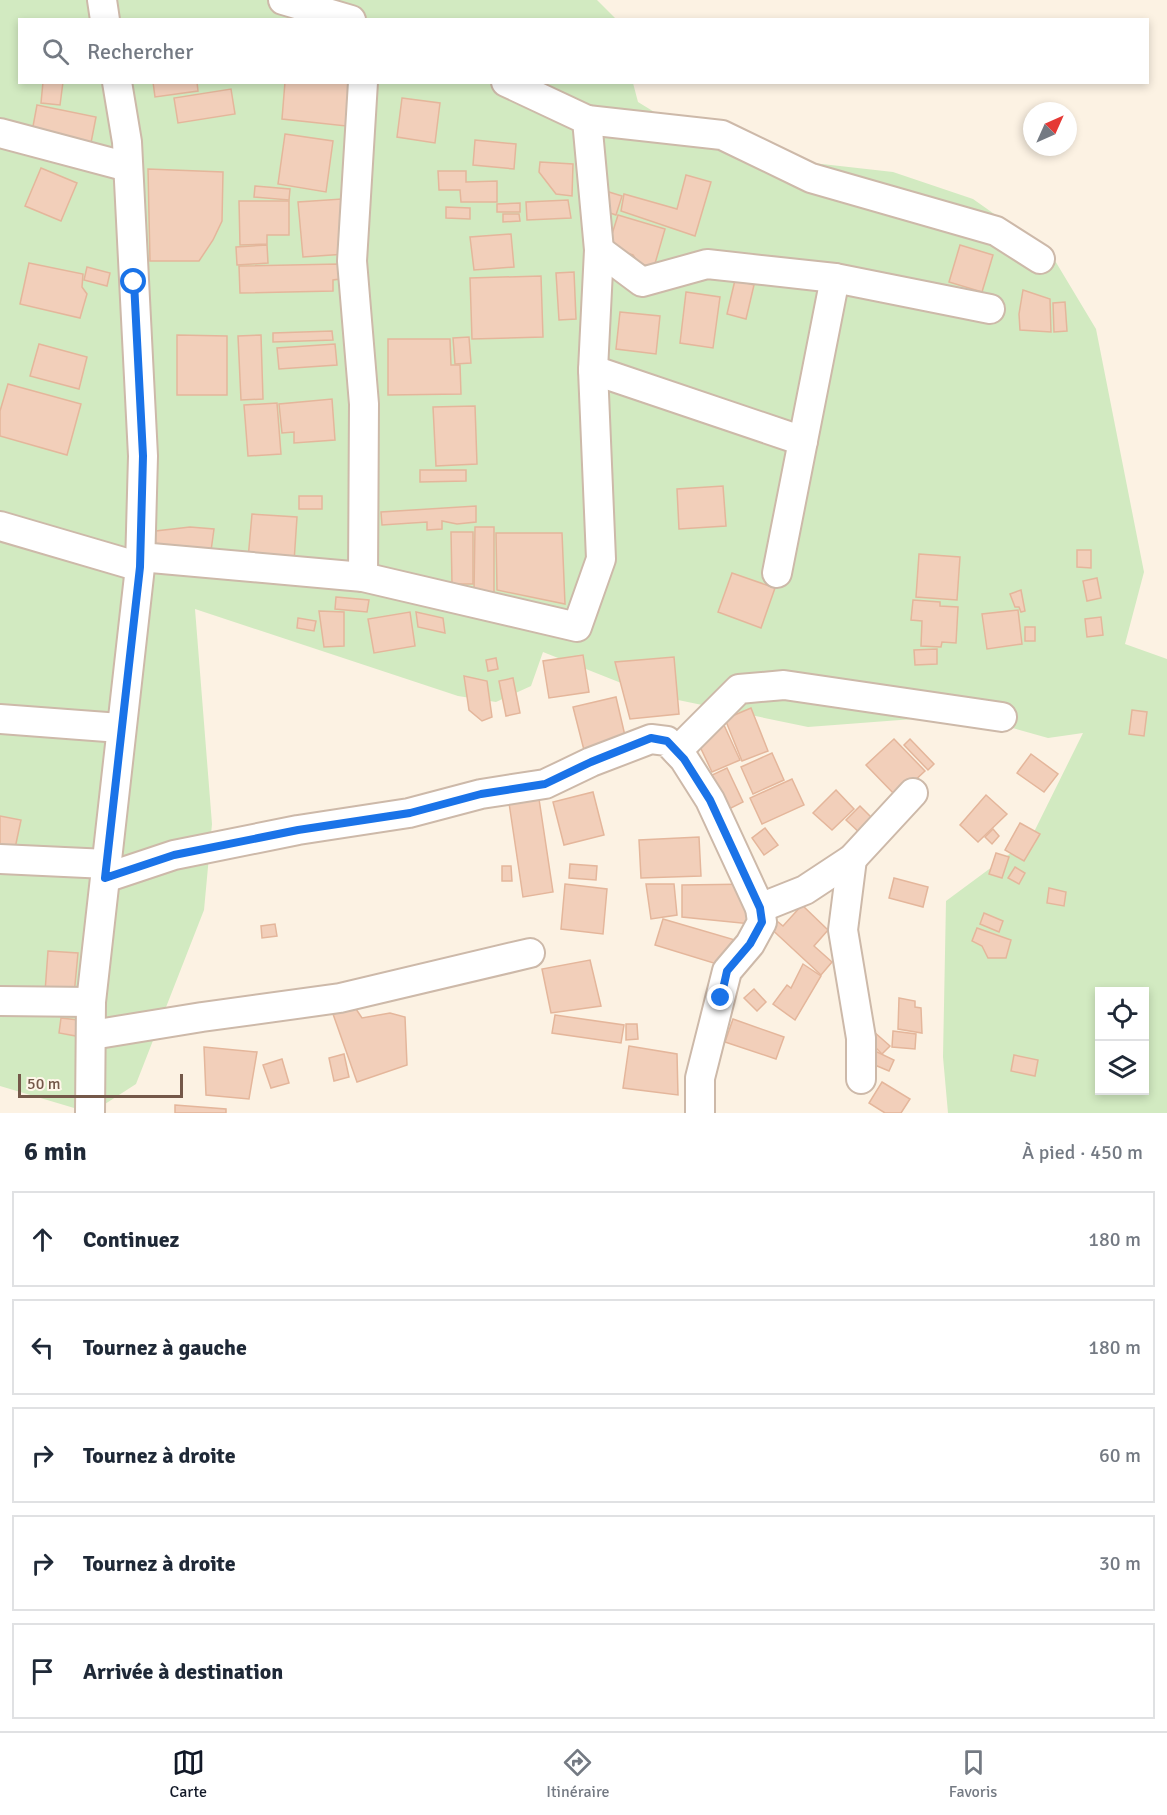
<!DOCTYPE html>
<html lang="fr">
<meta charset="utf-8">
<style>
body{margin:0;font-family:Signika,sans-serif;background:#f6f6f7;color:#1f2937}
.controls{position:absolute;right:18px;bottom:18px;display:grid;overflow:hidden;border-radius:0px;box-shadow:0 3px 9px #0003}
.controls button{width:54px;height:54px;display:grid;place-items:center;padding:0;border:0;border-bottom:2px solid #e0e1e3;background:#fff;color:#1f2937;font:30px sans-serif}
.compass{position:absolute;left:1023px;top:102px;width:54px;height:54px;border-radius:50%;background:#fff;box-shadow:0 3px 9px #0003;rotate:45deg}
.scale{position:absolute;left:18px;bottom:15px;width:165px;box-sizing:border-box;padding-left:6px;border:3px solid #745849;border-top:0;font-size:16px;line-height:21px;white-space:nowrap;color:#745849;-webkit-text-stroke:4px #fff6e9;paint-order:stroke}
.stop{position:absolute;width:18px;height:18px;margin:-14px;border:4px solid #1a73e8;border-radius:50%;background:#fff}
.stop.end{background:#1a73e8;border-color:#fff;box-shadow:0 2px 6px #0008}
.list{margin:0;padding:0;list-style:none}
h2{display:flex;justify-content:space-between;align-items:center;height:78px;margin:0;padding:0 24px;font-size:26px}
h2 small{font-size:20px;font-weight:400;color:#747a83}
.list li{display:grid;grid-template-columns:39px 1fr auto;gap:18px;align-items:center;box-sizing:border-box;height:96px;margin:0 12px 12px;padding:0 12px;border:2px solid #e0e1e3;border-radius:0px}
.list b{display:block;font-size:22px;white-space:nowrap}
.list em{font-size:20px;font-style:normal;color:#747a83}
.icon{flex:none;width:33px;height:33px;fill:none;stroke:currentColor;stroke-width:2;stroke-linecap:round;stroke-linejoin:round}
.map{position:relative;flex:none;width:1167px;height:1113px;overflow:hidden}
.search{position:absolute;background:#fff;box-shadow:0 3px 9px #0003;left:18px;right:18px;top:18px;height:66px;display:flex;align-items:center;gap:15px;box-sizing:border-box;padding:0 21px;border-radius:0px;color:#747a83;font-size:22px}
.sheet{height:618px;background:#fff}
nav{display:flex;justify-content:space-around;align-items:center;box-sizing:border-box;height:84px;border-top:2px solid #e0e1e3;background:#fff;font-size:16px;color:#747a83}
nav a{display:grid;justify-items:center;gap:3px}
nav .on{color:#111827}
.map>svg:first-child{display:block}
</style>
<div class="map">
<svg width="1167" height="1113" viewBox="0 0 1167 1113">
<rect width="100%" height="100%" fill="#fcf2e3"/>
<!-- green -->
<path fill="#d2eac1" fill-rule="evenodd" d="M0 0H597L616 19 20 20V82L633 83 638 102 669 121 750 156 893 172 973 199 1051 254 1096 329 1144 572 1125 644 1167 659V1113H948L943 1057 946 901 1031 838 1083 733 1048 738 966 715 808 727 649 694 543 652 531 686 496 702 458 696 195 609 212 824 204 910 136 1084 91 1113 0 1086ZM1100 992H1144V1090H1100Z"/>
<!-- building -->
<g fill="#f2cfba" stroke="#e4b69b" stroke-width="1.5">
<path d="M43 82H63L60 105 41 103Z"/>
<path d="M153 82H197L198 91 155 97Z"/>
<path d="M285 82H350L346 126 282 119Z"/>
<path d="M231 89 235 114 178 123 174 98Z"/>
<path d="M402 98 440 103 435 143 397 137Z"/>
<path d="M37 105 96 117 90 148 31 137Z"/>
<path d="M285 134 333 141 326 192 278 184Z"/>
<path d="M475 140 516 144 514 169 473 165Z"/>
<path d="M540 162 573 164 572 196 556 194 539 172Z"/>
<path d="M41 168 77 183 61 221 25 206Z"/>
<path d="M148 169 223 172 222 221 213 240 199 261H150Z"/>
<path d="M438 171H466V182L497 181V202H461L460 190H439Z"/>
<path d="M686 175 711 182 695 236 621 211 624 194 677 209Z"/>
<path d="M255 186 290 189 289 200 254 197Z"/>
<path d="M609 192 622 196 616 215 604 211Z"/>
<path d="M342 199 346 254 303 257 298 202Z"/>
<path d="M568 200 571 218 527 220 526 202Z"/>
<path d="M239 201H289V235H267V244L240 245Z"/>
<path d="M520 203V212H497V204Z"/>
<path d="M446 207 470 208V219L446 218Z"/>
<path d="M503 214H519L520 221 503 222Z"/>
<path d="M618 215 665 229 654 267 639 264 633 255 608 247Z"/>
<path d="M511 234 514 267 474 270 470 237Z"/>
<path d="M267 245 268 263 237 265 236 247Z"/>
<path d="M960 245 993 255 982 292 949 282Z"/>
<path d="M29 263 83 274 82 287 87 294 80 318 20 304Z"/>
<path d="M339 264 340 279 333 280V291L240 293 239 266Z"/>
<path d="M87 267 110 273 107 286 84 280Z"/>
<path d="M574 272 576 319 559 320 556 273Z"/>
<path d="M541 276 543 337 472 339 470 278Z"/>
<path d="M735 280 754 285 746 319 727 314Z"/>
<path d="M1023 290 1050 299 1051 332 1020 330 1019 314Z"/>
<path d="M686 292 720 297 713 348 680 343Z"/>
<path d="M1065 302 1067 331 1054 332 1053 303Z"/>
<path d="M620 312 660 316 656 354 616 349Z"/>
<path d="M332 331 333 340 273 342V333Z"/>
<path d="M177 335 227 336V395H177Z"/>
<path d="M261 335 263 399 241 400 238 336Z"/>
<path d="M469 337 471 363 455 364 453 338Z"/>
<path d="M388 339H450L451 365H460L461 394 388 395Z"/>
<path d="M39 344 87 357 79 389 30 376Z"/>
<path d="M335 344 337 365 279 369 277 348Z"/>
<path d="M8 384 81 404 67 455 0 436V411Z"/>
<path d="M332 399 335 440 294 443V432L282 433 279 404Z"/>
<path d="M277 403 281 454 248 456 244 405Z"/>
<path d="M475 406 477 464 436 466 433 407Z"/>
<path d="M420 470H466V481L420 482Z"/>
<path d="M723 486 726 526 679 529 677 489Z"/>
<rect x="299" y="496" width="23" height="13"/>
<path d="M476 506V522L457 524 442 521V529L427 530V522L382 525 381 512Z"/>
<path d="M252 514 297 517 294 562 248 559Z"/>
<path d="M190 527 214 529 210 558 151 551 147 532Z"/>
<path d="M475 527H494V592H474Z"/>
<path d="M451 532H473V584H452Z"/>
<path d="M496 533H562L565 604 497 590Z"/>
<path d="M1077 550H1091V568L1077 567Z"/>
<path d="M919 554 960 557 957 600 916 597Z"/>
<path d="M732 573 775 588 761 628 718 612Z"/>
<path d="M1097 578 1101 598 1087 601 1083 581Z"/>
<path d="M1021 590 1025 611 1021 612 1019 607H1015L1010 594Z"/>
<path d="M336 597 369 600 367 612 335 609Z"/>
<path d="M913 600 940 602V606L958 607 956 643 942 642 941 647 921 646 922 621 911 620Z"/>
<path d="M1018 610 1022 644 987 649 982 614Z"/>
<path d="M319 611 344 612V646L324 647Z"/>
<path d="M410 612 415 646 374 653 368 619Z"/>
<path d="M416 612 443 618 445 633 418 627Z"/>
<path d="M1101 617 1103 635 1087 637 1085 619Z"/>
<path d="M298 618 316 621 314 631 297 628Z"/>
<rect x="1025" y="627" width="10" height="14"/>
<path d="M937 649V664L915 665 914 650Z"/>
<path d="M583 655 589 692 549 698 543 661Z"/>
<path d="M674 657 679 714 630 719 615 662Z"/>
<path d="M496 658 498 669 488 671 486 660Z"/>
<path d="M464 676 487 681 492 717 482 721 469 710Z"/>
<path d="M513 678 520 713 506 716 499 681Z"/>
<path d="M616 697 626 740 584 750 573 707Z"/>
<path d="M751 708 768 751 742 761 725 719Z"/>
<path d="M1132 710 1147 712 1144 736 1129 734Z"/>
<path d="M723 723 740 760 712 772 695 736Z"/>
<path d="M894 739 925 771 897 797 866 765Z"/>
<path d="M910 739 934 764 928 770 904 745Z"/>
<path d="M772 753 784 780 753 794 741 767Z"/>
<path d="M1031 754 1058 774 1044 792 1017 773Z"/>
<path d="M727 768 743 802 727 810 710 776Z"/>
<path d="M792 779 804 805 762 824 750 798Z"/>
<path d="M836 790 854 809 832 830 813 813Z"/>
<path d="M593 792 604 835 564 845 553 802Z"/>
<path d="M986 795 1007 814 978 842 960 825Z"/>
<path d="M539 799 553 892 523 897 509 803Z"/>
<path d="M860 806 875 821 862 835 846 820Z"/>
<path d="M0 816 21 820 14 853 0 850Z"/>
<path d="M1020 823 1040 834 1024 861 1005 850Z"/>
<path d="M765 828 778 845 764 855 752 838Z"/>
<path d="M993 829 999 836 992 844 985 837Z"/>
<path d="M699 837 701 876 641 878 639 840Z"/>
<path d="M996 853 1009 857 1002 878 989 874Z"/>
<path d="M570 864 597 866 596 880 569 878Z"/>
<path d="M502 866H511L512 881H502Z"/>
<path d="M1015 867 1025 873 1019 884 1008 878Z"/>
<path d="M894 878 928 887 923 907 889 898Z"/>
<path d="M565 884 607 889 603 934 561 929Z"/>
<path d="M646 884H674L677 915 651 919Z"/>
<path d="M753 884 751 924 682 917V885Z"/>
<path d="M1049 888 1066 892 1064 906 1047 903Z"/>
<path d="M802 905 828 930 814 946 832 962 821 975 766 924 772 917 783 926Z"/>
<path d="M984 913 1003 921 999 932 980 924Z"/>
<path d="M663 919 742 942 720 965 655 945Z"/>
<path d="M275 924 277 936 262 938 261 926Z"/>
<path d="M977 928 1011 940 1006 958H988L982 946 972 941Z"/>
<path d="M48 951 78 953 74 995 45 992Z"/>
<path d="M590 960 601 1006 551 1013 542 969Z"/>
<path d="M803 964 821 976 795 1020 773 1004 787 985 791 988Z"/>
<path d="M754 989 766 1002 757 1011 744 998Z"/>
<path d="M899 998 915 1001V1007L921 1008 922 1033 898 1029Z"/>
<path d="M356 1009 362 1018 390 1013 405 1017 407 1065 357 1082 333 1014Z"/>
<path d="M555 1015 624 1025 621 1043 552 1033Z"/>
<path d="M61 1018 78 1020 76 1036 59 1033Z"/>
<path d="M733 1019 784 1037 776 1059 725 1042Z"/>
<path d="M626 1024H637L638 1039 626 1040Z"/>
<path d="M873 1031 890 1046 882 1054 866 1038Z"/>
<path d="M893 1031 916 1034 915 1049 892 1047Z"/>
<path d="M629 1046 677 1054 678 1095 623 1088Z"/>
<path d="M204 1047 257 1052 249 1099 206 1095Z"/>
<path d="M875 1051 894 1060 889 1071 870 1063Z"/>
<path d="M344 1054 349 1077 334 1081 329 1058Z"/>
<path d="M1014 1055 1038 1060 1035 1076 1011 1071Z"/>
<path d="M282 1059 289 1083 271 1088 263 1065Z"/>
<path d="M882 1082 910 1099 901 1113H885L869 1103Z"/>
<path d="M175 1105 226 1109V1113H175Z"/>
</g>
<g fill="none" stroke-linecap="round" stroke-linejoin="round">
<defs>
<g id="minor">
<path d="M102 0 105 20"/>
<path d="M283 0 351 20"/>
<path d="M587 120 722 135 811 178 996 231 1040 259"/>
<path d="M0 133 128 167"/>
<path d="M599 250 642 282 707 264 835 278 990 309"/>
<path d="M593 370 803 441"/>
<path d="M0 526 140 567"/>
<path d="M140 557 363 577 577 627 601 559 593 370 599 250 587 120 506 82"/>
<path d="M777 573 835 278"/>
<path d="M363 577 364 404 352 261 363 82"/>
<path d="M0 719 120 728"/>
<path d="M677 751 739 689 784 685 1002 717"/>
<path d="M0 859 107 864"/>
<path d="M852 859 843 930 861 1038V1079"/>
<path d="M105 878 174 855 298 830 409 813 481 794 545 784 591 762 651 739 667 741 684 759 710 800 760 908 762 922 750 944 727 971 700 1078V1113"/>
<path d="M760 908 805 890 852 859 913 793"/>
<path d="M0 1001 91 1002"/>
<path d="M92 1035 202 1017 340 998 530 953"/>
<path d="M90 1113 91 1002 140 567 143 456 127 142 117 82"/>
</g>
</defs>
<!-- minor casing -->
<use href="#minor" stroke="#cdb9a9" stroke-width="32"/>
<!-- minor -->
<use href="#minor" stroke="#fff" stroke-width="28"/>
</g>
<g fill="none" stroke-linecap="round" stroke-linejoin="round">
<!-- route -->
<path stroke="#1a73e8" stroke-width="8" d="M134 282 143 456 140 567 105 878 174 855 298 830 410 813 481 794 545 784 591 762 651 738 667 741 684 759 710 800 760 908 762 922 750 944 727 971 721 998"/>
</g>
</svg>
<div class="controls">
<button><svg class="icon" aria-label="locate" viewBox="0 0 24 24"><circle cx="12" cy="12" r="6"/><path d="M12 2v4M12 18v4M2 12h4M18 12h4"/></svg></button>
<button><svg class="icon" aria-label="layers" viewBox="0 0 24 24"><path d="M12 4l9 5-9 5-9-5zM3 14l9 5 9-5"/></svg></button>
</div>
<svg class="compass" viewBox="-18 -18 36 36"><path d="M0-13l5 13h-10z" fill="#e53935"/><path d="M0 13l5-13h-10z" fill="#747a83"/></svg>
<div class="scale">50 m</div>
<div class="stop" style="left:134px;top:282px"></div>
<div class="stop end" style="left:721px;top:998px"></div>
<div class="search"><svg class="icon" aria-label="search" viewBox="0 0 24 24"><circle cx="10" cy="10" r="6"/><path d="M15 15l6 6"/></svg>Rechercher</div>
</div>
<section class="sheet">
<h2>6 min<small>À pied · 450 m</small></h2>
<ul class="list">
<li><svg class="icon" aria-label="ahead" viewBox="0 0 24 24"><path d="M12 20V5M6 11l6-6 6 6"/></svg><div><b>Continuez</b></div><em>180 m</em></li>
<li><svg class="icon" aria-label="left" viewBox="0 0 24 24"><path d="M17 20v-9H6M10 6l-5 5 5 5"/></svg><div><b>Tournez à gauche</b></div><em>180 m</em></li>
<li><svg class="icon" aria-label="right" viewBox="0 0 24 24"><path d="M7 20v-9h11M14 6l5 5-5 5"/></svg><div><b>Tournez à droite</b></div><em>60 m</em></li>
<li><svg class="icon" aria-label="right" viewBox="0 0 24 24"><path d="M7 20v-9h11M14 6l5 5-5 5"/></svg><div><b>Tournez à droite</b></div><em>30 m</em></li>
<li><svg class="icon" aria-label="arrive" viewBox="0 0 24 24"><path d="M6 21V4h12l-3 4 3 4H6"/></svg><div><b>Arrivée à destination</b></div></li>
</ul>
</section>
<nav>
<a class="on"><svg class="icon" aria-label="map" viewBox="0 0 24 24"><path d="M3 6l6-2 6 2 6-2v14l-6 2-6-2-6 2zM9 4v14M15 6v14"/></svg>Carte</a>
<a><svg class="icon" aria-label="directions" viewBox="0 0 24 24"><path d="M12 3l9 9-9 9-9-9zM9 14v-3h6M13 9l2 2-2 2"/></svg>Itinéraire</a>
<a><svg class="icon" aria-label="saved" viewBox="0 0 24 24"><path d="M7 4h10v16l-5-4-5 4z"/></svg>Favoris</a>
</nav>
